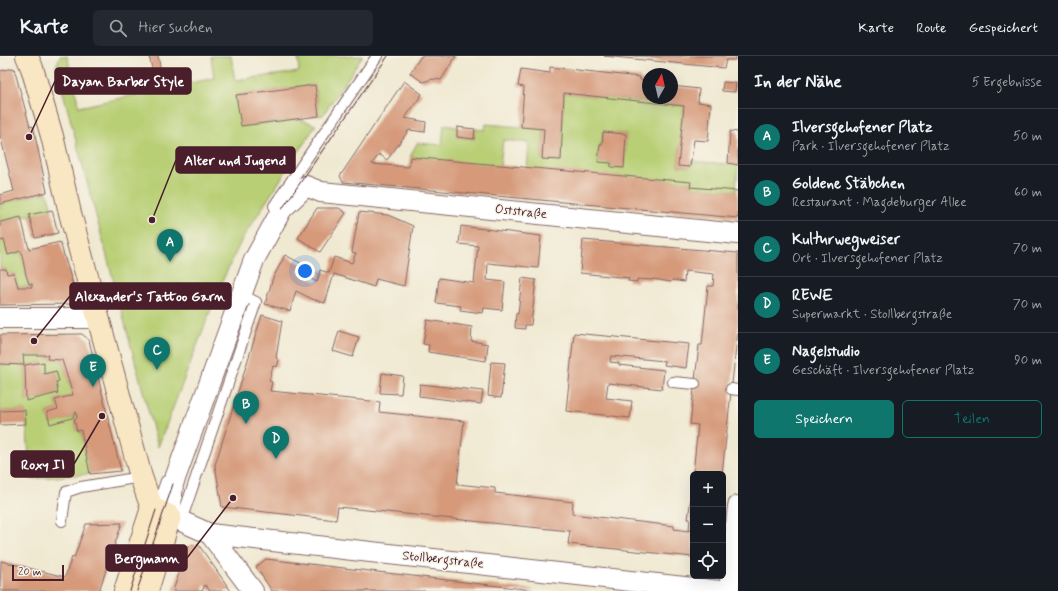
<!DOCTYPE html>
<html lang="de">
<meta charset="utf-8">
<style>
body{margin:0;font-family:Mynerve,sans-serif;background:#242831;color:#f1f3f6}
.controls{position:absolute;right:12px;bottom:12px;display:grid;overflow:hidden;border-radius:6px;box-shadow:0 4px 16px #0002}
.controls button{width:36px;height:36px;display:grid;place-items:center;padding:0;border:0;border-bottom:1px solid #363941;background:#171b24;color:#f1f3f6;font:20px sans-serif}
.compass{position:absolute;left:642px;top:12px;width:36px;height:36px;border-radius:50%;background:#171b24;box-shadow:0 4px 16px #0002;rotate:8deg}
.scale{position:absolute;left:12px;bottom:10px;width:52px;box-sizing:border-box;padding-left:4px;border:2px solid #4a1f2b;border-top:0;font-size:11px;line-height:14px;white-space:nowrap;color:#4a1f2b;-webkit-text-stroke:3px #f7f3e8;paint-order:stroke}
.you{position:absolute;left:305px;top:215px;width:14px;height:14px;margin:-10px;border:3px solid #fff;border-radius:50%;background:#1a73e8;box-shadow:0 0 0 6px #1a73e833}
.badge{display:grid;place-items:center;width:26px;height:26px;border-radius:50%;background:#0f766e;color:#fff;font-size:13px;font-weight:700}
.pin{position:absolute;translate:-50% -33px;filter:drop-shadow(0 1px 2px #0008)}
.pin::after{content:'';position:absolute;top:21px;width:14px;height:12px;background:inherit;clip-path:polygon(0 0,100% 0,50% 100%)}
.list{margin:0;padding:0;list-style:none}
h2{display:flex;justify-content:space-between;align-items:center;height:52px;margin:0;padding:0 16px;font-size:17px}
h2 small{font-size:13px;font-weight:400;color:#9ea1a6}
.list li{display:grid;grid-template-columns:26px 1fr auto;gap:12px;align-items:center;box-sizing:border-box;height:56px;padding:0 16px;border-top:1px solid #363941}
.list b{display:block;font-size:15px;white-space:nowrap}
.list p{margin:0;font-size:13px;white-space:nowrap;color:#9ea1a6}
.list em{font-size:13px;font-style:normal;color:#9ea1a6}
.actions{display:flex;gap:8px;padding:12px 16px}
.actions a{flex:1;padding:9px 0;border:1px solid #0f766e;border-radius:6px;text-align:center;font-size:14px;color:#0f766e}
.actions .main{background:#0f766e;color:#fff}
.icon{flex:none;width:22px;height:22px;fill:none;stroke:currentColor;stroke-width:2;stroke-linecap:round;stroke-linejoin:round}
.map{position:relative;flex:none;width:738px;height:535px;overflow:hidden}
header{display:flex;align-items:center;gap:24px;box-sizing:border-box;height:56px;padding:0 20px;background:#171b24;border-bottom:1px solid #363941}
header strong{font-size:19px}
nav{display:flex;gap:22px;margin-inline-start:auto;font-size:14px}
.search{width:280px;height:36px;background:#242831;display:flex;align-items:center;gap:10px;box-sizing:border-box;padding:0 14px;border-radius:6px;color:#9ea1a6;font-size:15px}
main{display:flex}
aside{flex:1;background:#171b24}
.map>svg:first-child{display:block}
</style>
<header>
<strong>Karte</strong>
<div class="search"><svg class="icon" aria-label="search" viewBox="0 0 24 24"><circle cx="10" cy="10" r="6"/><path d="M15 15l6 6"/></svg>Hier suchen</div>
<nav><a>Karte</a><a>Route</a><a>Gespeichert</a></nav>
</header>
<main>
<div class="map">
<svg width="738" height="535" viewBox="0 0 738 535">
<rect width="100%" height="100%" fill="#f7f3e8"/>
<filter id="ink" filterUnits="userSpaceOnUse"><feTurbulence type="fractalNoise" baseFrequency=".025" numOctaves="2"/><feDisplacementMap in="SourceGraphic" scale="8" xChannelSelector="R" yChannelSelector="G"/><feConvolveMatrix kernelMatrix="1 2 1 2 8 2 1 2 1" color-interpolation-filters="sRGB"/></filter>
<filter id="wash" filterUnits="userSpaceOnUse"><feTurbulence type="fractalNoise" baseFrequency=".012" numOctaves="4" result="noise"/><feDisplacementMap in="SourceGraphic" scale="16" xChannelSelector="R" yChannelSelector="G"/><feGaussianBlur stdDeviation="0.9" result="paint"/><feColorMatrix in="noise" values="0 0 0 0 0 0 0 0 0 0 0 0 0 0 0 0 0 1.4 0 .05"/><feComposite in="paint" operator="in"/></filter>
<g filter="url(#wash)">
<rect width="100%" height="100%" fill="#f0e9d2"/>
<!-- green -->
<g fill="#b8cf74" stroke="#817750" fill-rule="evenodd">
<path d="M60 0H67L79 51 214 22 211 0H231L235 24 299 16 298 0H363L323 59 319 60 315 29 237 39 241 70 299 63 316 69 242 183 219 232 158 391 56 10Z"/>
<path d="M564 37 684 50 678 110 690 111 691 105 738 109 736 135 690 131 691 126 527 113 529 87 503 84 500 110 410 101 417 87 442 89 444 69 457 71V81L474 83 475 73 485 74 486 68 544 73 542 103 561 104ZM603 76 626 78 624 112 611 111V107L598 106 600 88H602Z"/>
<path d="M47 136 52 154 1 166 0 171V148Z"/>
<path d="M4 184 8 199 21 195 29 228H32V231H18L14 217 7 218 6 213H0V185Z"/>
<path d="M23 299H48L47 303 62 304 73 339 55 344 58 353 47 356 50 368 72 362 76 356 77 362 74 363 77 375 81 374 90 418 31 423 25 354 0 355V308L24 309ZM43 306 44 318 56 315 59 325 56 326 58 337 26 345 25 309Z"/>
</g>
<g id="blocks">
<!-- building -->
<g fill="#d69a7a">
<path d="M149 0H158L162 21 175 19 178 29 157 33Z"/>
<path d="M421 0H456L441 24 433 23 423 26 410 17Z"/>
<path d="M604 0H736L735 4H726L724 12Z"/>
<path d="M550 11 640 21V24L648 25V42H672V30L699 33 698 46 711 48 708 85 694 84 690 111 678 110 684 50 564 37 561 104 542 103 544 73 521 71 524 31 518 30 521 13 550 17Z"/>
<path d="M14 12 30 71 33 70 47 136 0 148V139L14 135 0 79V15Z"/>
<path d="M404 25 422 38 405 62 426 66 425 76 409 74 387 104 379 98 372 108 409 111 410 101 691 126 690 131 738 135V162L343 126 340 120Z"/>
<path d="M723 26 736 27 735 36 722 35Z"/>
<path d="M315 29 319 60 241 70 236 39Z"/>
<path d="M457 71 475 73 474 83 457 81Z"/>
<path d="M730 75 738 76V109L728 107Z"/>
<path d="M603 76 626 78 624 112 611 111V107L598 106 600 88H602Z"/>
<path d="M317 152H339L346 157 320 196 298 182Z"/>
<path d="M52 154 58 177 35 182 29 159Z"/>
<path d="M359 156 388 159 413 170 404 230 376 223 374 231 334 218 325 247 312 243 296 235 290 255 265 248 273 222 285 199 302 208 298 216 317 226 320 214 329 217 334 201 352 207 356 197 352 196Z"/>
<path d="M21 161 29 193 60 186 77 242 72 248 0 249V213H6L7 218 14 217 18 231H32V228H29L26 219 21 195 8 199 4 184 0 185V166Z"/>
<path d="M461 170 541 180 538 212 488 207 487 224 505 226 502 254 484 252 483 257 460 254 461 250 436 247 439 222 474 227 478 190 459 188Z"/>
<path d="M583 184 738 197V273L722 418H693L698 369 690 368 699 289H702L708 230H713L714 218 685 215 684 226 672 224 671 226 653 223 652 224 637 223V226L628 225 629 222 580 217Z"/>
<path d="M522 222 536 224 531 269H525V273L515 272 516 257 518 258Z"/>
<path d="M262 259 282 265 276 302 279 304 277 311 273 310 269 325 272 326 270 335 380 346 379 356 464 365 457 428 495 432V437L573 446 572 458 674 470V473L689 475 690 463H688L693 429V501L568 488 570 475 530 471 338 451 336 464 222 451 215 409Z"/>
<path d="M427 264 472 271 471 285 488 288 486 305 428 296 429 289 423 288Z"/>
<path d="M339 275 359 281 353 301 333 295Z"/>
<path d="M574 277 689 288 686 312 664 309 665 305 611 300 610 306 619 307V309L664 314 662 333 608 327 606 342 632 345 630 362 566 355Z"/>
<path d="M82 278 89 284 121 415 90 418 81 374 77 375 74 363 77 362 76 356 72 362 50 368 47 356 58 353 55 344 73 339 62 304 47 303 48 299H23L24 309 0 308V279Z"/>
<path d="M44 306V318L56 315 59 325 56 326 58 337 26 345 25 309Z"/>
<path d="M491 306 505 307 501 342 488 340Z"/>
<path d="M382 317 403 320 401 338 380 337Z"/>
<path d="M420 328 483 335 481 348 419 340Z"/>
<path d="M25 354 26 368 0 369V355Z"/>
<path d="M122 467 99 535H0L1 505 65 521 72 501 74 502 86 468Z"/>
<path d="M198 488 231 535H210L205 529 202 535H173L188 490Z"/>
<path d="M266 503 533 534V535H272L256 511Z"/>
</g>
</g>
</g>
<g filter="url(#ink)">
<use href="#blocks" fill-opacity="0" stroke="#846665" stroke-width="1"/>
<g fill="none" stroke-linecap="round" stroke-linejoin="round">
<defs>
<g id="lane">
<path d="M274 150 377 0"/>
<path d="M673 326 695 328"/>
<path d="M731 333 738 334"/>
<path d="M156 454 166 425"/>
<path d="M62 465 66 436 81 431 141 421"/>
<path d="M181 465 256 246 242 239"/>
</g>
<g id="street">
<path d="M0 262H99"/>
<path d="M210 478 253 535"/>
<path d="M720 535 210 478 170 460 173 428 254 204 282 153 306 130 321 136 738 178"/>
<path d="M729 535 738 450"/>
</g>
<g id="secondary">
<path d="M27 0 32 12 52 80 70 157 141 421 152 452"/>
<path d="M125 535 152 452"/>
<path d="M147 535 170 460 152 452"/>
</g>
</defs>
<!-- lane casing -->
<use href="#lane" stroke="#846665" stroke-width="12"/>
<!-- street casing -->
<use href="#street" stroke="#846665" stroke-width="22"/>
<!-- secondary casing -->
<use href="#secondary" stroke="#846665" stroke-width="24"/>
<!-- lane -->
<use href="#lane" stroke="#fff" stroke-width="10"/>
<!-- street -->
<use href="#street" stroke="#fff" stroke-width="20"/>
<!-- secondary -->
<use href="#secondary" stroke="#f9e7c3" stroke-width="22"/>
<!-- tram -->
<g stroke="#4a1f2b" stroke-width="1">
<path d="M282 153 388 0"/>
<path d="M130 535 156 454"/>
<path d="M137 535 173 428"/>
</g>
</g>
</g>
<g text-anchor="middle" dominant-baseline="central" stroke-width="3" stroke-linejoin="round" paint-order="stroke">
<!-- street labels -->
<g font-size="13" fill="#4a1f2b" stroke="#f7f3e8">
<text transform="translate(521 156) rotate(6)">Oststraße</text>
<text transform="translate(443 504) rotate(6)">Stollbergstraße</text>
</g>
</g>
<!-- callouts -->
<path fill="none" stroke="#4a1f2b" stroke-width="1.5" d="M29 81L55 25M152 164L176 104M34 285L70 240M102 360L74 408M233 442L187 502"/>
<g fill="#4a1f2b" stroke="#f7f3e8" stroke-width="1.5">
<circle cx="29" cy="81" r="4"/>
<circle cx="152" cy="164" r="4"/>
<circle cx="34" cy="285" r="4"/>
<circle cx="102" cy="360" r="4"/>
<circle cx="233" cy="442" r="4"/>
</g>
<g fill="#4a1f2b" stroke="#4a1f2b" stroke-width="1.5">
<rect x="55" y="12" width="136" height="26" rx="4"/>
<rect x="176" y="91" width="119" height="26" rx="4"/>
<rect x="70" y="227" width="161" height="26" rx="4"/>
<rect x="11" y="395" width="63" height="26" rx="4"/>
<rect x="106" y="489" width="81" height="26" rx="4"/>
</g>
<g font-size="14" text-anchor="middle" font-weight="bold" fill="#fff">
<text x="123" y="30">Dayan Barber Style</text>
<text x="235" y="109">Alter und Jugend</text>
<text x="150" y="245">Alexander's Tattoo Garn</text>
<text x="43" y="413">Roxy II</text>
<text x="147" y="507">Bergmann</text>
</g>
</svg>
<div class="controls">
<button>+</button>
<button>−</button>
<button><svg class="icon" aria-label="locate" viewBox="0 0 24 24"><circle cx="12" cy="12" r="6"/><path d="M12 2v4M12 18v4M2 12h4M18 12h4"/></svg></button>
</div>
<svg class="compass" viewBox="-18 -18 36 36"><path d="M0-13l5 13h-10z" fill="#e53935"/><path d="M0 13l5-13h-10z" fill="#9ea1a6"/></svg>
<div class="scale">20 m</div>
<div class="you"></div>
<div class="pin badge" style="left:170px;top:206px">A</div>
<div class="pin badge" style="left:246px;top:368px">B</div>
<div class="pin badge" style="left:157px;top:314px">C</div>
<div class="pin badge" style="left:276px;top:403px">D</div>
<div class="pin badge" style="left:93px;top:331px">E</div>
</div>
<aside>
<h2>In der Nähe<small>5 Ergebnisse</small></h2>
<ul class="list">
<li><span class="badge">A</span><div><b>Ilversgehofener Platz</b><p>Park · Ilversgehofener Platz</p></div><em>50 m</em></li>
<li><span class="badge">B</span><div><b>Goldene Stäbchen</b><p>Restaurant · Magdeburger Allee</p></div><em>60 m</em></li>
<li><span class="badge">C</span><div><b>Kulturwegweiser</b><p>Ort · Ilversgehofener Platz</p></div><em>70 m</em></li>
<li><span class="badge">D</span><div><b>REWE</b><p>Supermarkt · Stollbergstraße</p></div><em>70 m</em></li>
<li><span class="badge">E</span><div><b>Nagelstudio</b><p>Geschäft · Ilversgehofener Platz</p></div><em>90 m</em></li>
</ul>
<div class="actions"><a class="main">Speichern</a><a>Teilen</a></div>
</aside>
</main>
